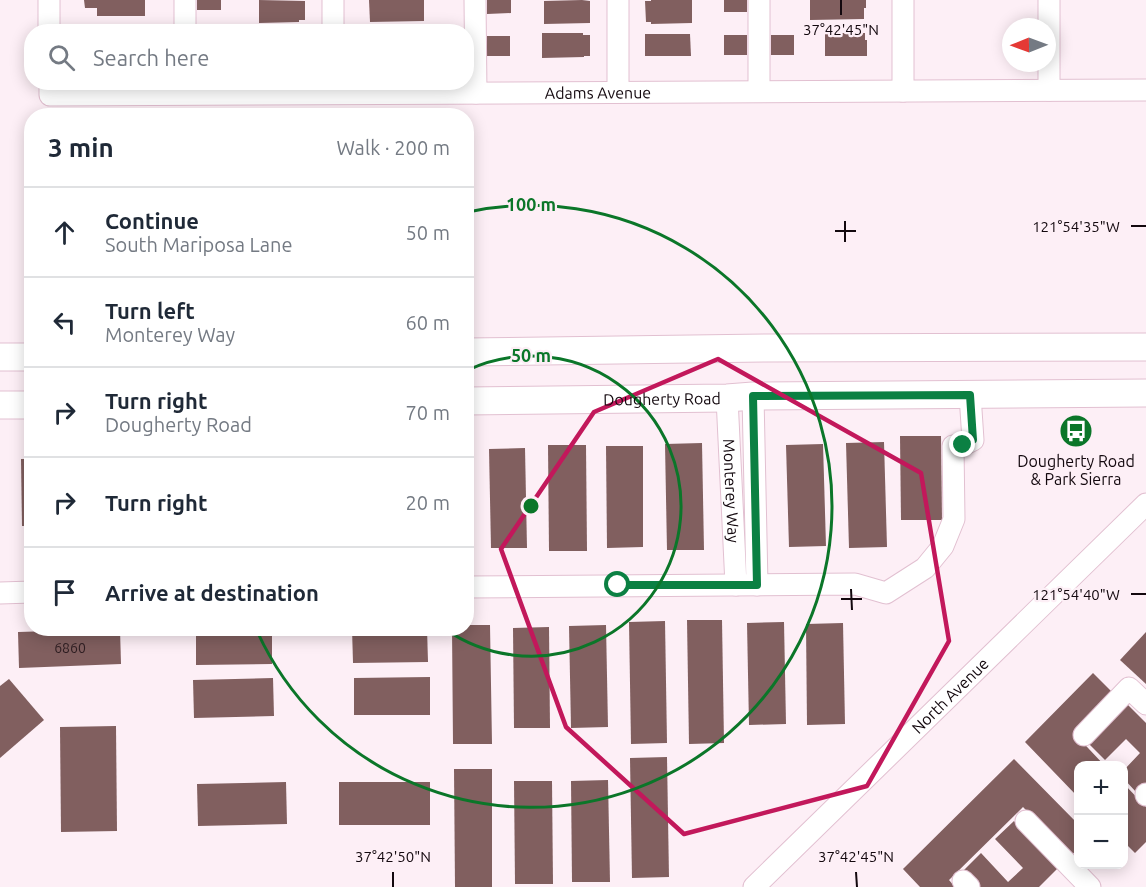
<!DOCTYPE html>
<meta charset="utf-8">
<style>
body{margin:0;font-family:Ubuntu,sans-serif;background:#f2f2f3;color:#1f2937}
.controls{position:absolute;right:18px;bottom:18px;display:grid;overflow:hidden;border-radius:12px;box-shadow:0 3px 15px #0003}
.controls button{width:54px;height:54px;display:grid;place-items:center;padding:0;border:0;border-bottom:2px solid #e0e1e3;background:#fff;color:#1f2937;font:30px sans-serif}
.compass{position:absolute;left:1002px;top:18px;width:54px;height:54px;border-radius:50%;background:#fff;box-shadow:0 3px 15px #0003;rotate:269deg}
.stop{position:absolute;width:18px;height:18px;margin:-14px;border:4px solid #0b8043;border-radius:50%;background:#fff}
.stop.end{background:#0b8043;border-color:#fff;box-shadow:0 2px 6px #0008}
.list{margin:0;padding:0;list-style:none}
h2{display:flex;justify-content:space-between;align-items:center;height:78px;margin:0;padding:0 24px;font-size:26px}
h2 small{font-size:20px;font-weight:400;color:#747a83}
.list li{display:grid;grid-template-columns:39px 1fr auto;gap:18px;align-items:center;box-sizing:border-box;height:90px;padding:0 24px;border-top:2px solid #e0e1e3}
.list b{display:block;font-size:22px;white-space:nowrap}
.list p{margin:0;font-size:20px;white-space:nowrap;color:#747a83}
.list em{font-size:20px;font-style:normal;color:#747a83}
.icon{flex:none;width:33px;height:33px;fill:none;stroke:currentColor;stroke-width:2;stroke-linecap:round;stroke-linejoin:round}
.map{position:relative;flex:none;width:1146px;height:887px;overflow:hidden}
.search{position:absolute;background:#fff;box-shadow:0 3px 15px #0003;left:24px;top:24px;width:450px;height:66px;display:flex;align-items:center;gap:15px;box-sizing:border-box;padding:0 21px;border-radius:24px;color:#747a83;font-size:22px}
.panel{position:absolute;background:#fff;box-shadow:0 3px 15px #0003;left:24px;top:108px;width:450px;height:528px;border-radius:24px}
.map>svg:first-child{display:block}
</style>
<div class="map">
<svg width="1146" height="887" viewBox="0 0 1146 887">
<rect width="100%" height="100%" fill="#fdeff6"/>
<!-- building -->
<g fill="#815f5f">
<path d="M84 0H145V16H97V8H85Z"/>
<rect x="197" y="0" width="24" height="10"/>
<path d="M259 0 305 1V20H299V22L259 23Z"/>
<path d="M369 0H424V21L370 22Z"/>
<path d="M487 0H511V13L487 14Z"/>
<path d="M582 0 590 1V23L544 24V1Z"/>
<path d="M651 0H692V23L651 24V22H646L645 1H651Z"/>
<rect x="724" y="0" width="23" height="12"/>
<path d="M810 0H866V8H864V19L810 20Z"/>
<path d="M542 33H583V35H590V56H584V57L542 58Z"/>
<path d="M825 33H865V40H867V56H825Z"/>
<path d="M645 34H690L691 56H645Z"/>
<rect x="724" y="35" width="23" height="20"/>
<rect x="771" y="35" width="23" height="20"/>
<rect x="487" y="36" width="23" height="20"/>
<path d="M900 436H941L942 520H901Z"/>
<path d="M884 442 887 547 849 548 846 443Z"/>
<path d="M702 443 704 550H667L665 444Z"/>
<path d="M823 444 826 546 789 547 786 445Z"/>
<path d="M548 445H586L587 551H549Z"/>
<path d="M606 446H643V547L607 548Z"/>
<path d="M525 448 527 548H491L489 449Z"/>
<path d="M21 459H32V526H22Z"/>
<rect x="466" y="489" width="3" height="60"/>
<path d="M687 620H722L724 743 689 744Z"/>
<path d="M665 621 667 743 631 744 629 622Z"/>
<path d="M784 622 786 724 749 725 747 623Z"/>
<path d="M843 623 845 724 807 725 806 624Z"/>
<path d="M466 625H490L492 744H453L452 628H466Z"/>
<path d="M606 625 608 727 571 728 569 626Z"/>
<path d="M549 627 550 728H514L513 628Z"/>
<path d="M196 628H272V664L196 665Z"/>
<path d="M352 628H427L428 662 353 663Z"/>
<path d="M120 629 121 664 19 668 18 632Z"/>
<path d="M1146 632V684L1120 660Z"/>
<path d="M1093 673 1113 693 1073 732 1105 766H1078V797L1025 742Z"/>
<path d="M430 677V715H354V678Z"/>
<path d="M273 678 274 716 194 718 193 680Z"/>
<path d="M9 679 44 720 0 758V686Z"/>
<path d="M1126 703 1146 723V783L1136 792 1124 779V770L1140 753 1126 739 1105 760 1087 742Z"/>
<path d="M116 726 117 831 61 832 60 727Z"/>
<path d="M667 757 669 877 632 878 630 758Z"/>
<path d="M1014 759 1078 824V848L1071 856 1023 807 949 880 955 887H920L903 869Z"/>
<path d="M454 769H492V887H455Z"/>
<path d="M608 780 610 882H572L571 781Z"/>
<path d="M514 781H552L553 884H515Z"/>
<path d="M286 782 287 824 198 826 197 784Z"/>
<rect x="339" y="782" width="91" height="43"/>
<path d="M1124 784 1146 807V842L1135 853 1124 842Z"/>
<path d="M1014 821 1058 868 1039 887H979L963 871 981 853 1008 882 1023 868 995 839Z"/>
</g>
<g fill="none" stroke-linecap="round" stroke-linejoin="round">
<defs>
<g id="minor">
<path d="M49 0V32"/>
<path d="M185 0V32"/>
<path d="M333 0V32"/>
<path d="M475 0 476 93"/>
<path d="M618 0V92"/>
<path d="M759 0V91"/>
<path d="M903 0V91"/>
<path d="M1049 0V90"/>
<path id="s1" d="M50 82V95L1146 90"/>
<path d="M753 396 757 585"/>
<path id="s2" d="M727 398 736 585"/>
<path d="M466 587 855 584 886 593 925 568 943 546 954 519 953 446 963 445 973 440 970 395"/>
<path d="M0 593 32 592"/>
<path d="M1084 735 1129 688 1146 704"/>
<path d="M1146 795V794"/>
<path d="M1026 821 1090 887"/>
<path d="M963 881 969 887"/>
<path id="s3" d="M754 887 1146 504"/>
</g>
<g id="major">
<path d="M466 352 766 348 1146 347"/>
<path d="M0 357H32"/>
<path id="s4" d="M466 401 727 398 753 396 1146 393"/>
<path d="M0 405H32"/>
</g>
</defs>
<!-- minor casing -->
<use href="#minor" stroke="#e2c0d1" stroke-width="23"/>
<!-- major casing -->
<use href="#major" stroke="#e2c0d1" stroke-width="29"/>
<!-- minor -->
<use href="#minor" stroke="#fff" stroke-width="21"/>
<!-- major -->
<use href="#major" stroke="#fff" stroke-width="27"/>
</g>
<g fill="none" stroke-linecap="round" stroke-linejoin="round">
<!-- route -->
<path stroke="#0b8043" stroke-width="8" d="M618 585H757L753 396 970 395 973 440 963 445"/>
</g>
<!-- marked area -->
<path fill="none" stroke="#c2185b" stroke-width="4.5" stroke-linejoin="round" d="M718 359 921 473 949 641 867 786 684 834 566 727 501 549 594 412Z"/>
<!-- ticks -->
<path fill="none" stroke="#13080e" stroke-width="2" d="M841 0V15M845 221V242M1131 226H1146M835 231H856M851 589 852 610M1131 594H1146M841 599H862M393 872V887M856 872 857 887"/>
<!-- distance rings -->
<g fill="none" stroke="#0b7629" stroke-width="3">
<path d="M468 370A150 150 0 1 1 445 629"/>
<path d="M468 212A301 301 0 1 1 257 631"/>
</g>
<!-- icons -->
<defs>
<symbol id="bus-disc" viewBox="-11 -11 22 22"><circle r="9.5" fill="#0b7629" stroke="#fdeff6"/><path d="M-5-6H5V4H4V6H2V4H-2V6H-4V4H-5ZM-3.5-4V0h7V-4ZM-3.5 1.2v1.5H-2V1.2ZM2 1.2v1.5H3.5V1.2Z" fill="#fff"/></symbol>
</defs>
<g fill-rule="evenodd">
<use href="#bus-disc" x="1057" y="412" width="38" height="38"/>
</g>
<g text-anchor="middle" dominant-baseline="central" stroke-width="4.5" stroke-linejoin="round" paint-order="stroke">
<!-- number labels -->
<g font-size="14" fill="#2e1e22">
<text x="70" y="648">6860</text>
</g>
<!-- street labels -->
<g font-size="16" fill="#13080e" stroke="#fdeff6">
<text stroke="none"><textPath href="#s1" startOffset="561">Adams Avenue</textPath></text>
<text stroke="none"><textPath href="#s4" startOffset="196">Dougherty Road</textPath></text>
<text stroke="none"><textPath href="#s2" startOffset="93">Monterey Way</textPath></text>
<text stroke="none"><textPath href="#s3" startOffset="274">North Avenue</textPath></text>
</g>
<!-- poi labels -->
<g font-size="16" fill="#13080e" stroke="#fdeff6">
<text x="1076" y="461">Dougherty Road<tspan x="1076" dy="18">&amp; Park Sierra</tspan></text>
</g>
</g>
<g font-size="15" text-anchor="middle" fill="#13080e" stroke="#fdeff6" stroke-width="4.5" stroke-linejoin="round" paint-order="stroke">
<text x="841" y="35">37°42'45"N</text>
<text x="1076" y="232">121°54'35"W</text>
<text x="1076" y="600">121°54'40"W</text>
<text x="393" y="862">37°42'50"N</text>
<text x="856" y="862">37°42'45"N</text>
</g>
<circle cx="531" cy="506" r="9" fill="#0b7629" stroke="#fdeff6" stroke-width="3"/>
<g font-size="18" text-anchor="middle" font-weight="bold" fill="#0b7629" stroke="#fdeff6" stroke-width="4.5" stroke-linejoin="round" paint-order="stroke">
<text x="531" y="211">100 m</text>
<text x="531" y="362">50 m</text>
</g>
</svg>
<div class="controls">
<button>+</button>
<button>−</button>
</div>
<svg class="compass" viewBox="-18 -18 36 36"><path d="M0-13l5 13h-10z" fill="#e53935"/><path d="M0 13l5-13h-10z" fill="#747a83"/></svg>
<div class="stop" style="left:618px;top:585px"></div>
<div class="stop end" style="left:963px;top:445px"></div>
<div class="search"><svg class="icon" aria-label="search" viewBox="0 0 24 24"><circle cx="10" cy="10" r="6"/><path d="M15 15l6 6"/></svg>Search here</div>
<section class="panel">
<h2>3 min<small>Walk · 200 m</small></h2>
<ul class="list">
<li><svg class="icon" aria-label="ahead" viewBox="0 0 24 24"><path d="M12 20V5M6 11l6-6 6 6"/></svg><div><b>Continue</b><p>South Mariposa Lane</p></div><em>50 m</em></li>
<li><svg class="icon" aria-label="left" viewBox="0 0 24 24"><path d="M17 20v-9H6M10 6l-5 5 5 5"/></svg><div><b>Turn left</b><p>Monterey Way</p></div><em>60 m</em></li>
<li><svg class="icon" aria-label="right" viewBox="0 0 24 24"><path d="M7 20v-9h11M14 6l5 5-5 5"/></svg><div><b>Turn right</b><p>Dougherty Road</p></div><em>70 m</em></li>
<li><svg class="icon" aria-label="right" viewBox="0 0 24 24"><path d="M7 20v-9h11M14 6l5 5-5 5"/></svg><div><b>Turn right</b></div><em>20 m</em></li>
<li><svg class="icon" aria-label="arrive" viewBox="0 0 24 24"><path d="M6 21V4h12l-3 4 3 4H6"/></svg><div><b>Arrive at destination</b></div></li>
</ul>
</section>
</div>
